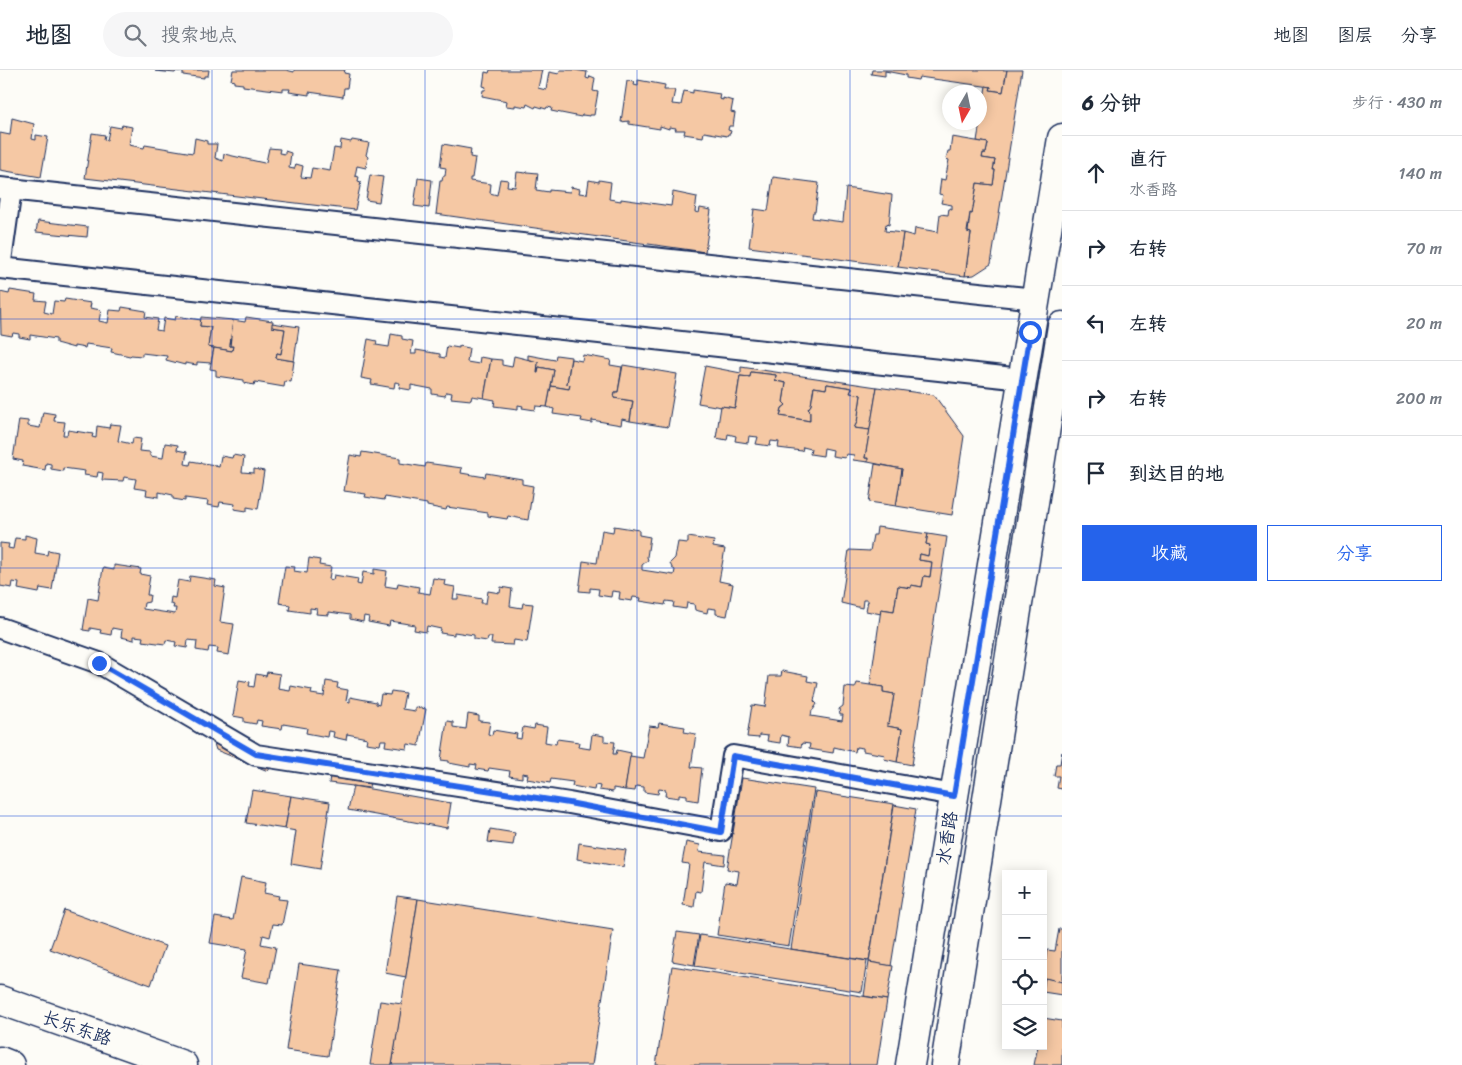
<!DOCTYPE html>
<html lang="zh">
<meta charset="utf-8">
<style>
body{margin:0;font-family:Sriracha,"LXGW WenKai TC",sans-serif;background:#f6f6f7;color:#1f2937}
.controls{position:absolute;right:15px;bottom:15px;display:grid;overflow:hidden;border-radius:0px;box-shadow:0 2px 12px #0003}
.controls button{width:45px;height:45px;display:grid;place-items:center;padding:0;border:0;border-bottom:1px solid #e0e1e3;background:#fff;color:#1f2937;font:25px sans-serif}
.compass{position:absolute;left:942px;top:15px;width:45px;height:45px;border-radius:50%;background:#fff;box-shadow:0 2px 12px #0003;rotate:189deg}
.stop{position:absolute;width:15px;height:15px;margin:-11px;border:4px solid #2563eb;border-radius:50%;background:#fff}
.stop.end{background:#2563eb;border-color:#fff;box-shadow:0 1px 5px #0008}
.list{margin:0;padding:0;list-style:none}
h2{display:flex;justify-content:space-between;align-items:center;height:65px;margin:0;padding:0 20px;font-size:21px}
h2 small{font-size:16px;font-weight:400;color:#747a83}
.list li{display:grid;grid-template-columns:32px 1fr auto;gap:15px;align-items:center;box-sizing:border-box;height:75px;padding:0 20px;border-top:1px solid #e0e1e3}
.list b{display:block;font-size:19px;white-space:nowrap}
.list p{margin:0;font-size:16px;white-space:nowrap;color:#747a83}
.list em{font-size:16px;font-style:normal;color:#747a83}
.actions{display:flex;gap:10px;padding:15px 20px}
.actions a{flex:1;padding:11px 0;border:1px solid #2563eb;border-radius:0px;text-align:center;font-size:18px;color:#2563eb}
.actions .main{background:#2563eb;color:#fff}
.icon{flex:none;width:28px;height:28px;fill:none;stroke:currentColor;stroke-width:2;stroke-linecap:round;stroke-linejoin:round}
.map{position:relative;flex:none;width:1062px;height:995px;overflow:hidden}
header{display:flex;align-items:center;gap:30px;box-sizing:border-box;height:70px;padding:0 25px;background:#fff;border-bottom:1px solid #e0e1e3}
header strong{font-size:24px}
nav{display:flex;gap:28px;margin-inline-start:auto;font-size:18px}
.search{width:350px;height:45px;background:#f6f6f7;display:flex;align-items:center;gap:12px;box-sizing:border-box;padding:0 18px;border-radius:28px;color:#747a83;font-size:19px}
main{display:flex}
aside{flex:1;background:#fff}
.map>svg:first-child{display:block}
</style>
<header>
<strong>地图</strong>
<div class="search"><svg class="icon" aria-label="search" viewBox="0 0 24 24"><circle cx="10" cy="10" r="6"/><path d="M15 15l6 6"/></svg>搜索地点</div>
<nav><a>地图</a><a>图层</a><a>分享</a></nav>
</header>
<main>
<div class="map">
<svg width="1062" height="995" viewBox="0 0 1062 995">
<rect width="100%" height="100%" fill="#fdfcf7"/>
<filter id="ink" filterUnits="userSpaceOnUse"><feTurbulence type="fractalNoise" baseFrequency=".02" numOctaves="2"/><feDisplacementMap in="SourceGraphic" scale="10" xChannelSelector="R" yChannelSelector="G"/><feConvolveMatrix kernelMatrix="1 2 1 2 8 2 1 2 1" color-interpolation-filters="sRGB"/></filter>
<g filter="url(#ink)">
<!-- building -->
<g fill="#f5c8a4" stroke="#1b2f5e">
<path d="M209 0 208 6H204V8L183 5V2L176 1 175 3 155 1Z"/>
<path d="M233 0H286L294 2V0H345L344 3 349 4 347 18H344L343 27 309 22V25L289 22 290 19H283V21L243 16V14L234 13V11L231 10Z"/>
<path d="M490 0H542L538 18 546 20 549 2 559 4 560 0H574L587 2 586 8 589 9 590 6 595 8 593 21 598 22 594 45H590V46L582 45 581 47 551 41 552 38 547 37 546 39 536 36 535 38 527 34 526 37 515 35V37L506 36 507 31 482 26 483 20H485L486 17 483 16 485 2 489 3Z"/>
<path d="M872 0H1007L1003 22 990 20 991 17 919 7 918 10 906 8V5L885 1V6L871 4Z"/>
<path d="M1007 0H1022L991 194 974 205 965 206 971 163 968 162 970 143 972 144 977 113 993 115 995 100H993L995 90 982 88 983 83H986L988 73 977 71 986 16 991 17 990 20 1003 22Z"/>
<path d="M638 10 665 15 664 20H675L672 34 681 35 684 21 693 23V20L720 24 719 29 723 30V28L733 31 731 42 735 43 733 56H729L728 60 731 61 730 64H728L727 66 704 62 703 67 684 64 685 60H675L676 58 669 57V59L660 56V59L629 54V51L621 52 627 11 635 12 634 15 638 16Z"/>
<path d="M12 48 34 54 32 69 36 70V65L48 67 41 107 0 100V63L10 65Z"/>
<path d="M122 55 132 57 129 75 144 78 145 75 193 83 195 68 207 71V74H217L215 88 223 91 224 84 264 93 266 92 269 78 280 79 279 83 285 84V81L291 83 289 98 294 99 296 94 303 96 301 107 310 108 312 98 330 101 334 78 340 79 341 70 351 72 352 70 369 73 366 85 368 87 366 98 357 96 355 106 359 107 358 111 361 112 355 140 85 108 92 63 105 65 104 69 107 70 110 56 121 58Z"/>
<path d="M952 67 988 73 986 83H983L982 88 995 90 993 100H995L993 115 977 113 972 144 970 143 967 162 971 163 965 206 898 197 903 163 914 166 915 158 938 162 940 144 948 145 949 138 952 139V135L941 133 943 125 939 124 941 109 945 110 949 90 946 89 948 81H950Z"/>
<path d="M443 74 471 79 470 87 475 88 472 108H470V111L491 114 490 123 497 125 500 109 508 110 507 116 515 117 517 102 526 103 527 102 538 103 536 120 549 122V120L570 122 571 117 580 119 579 123 587 124 589 110 599 112V110L611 112 609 129 621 131V129L671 136 673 122 697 127 695 142 699 143 700 138 711 140 705 182 436 144 440 111H442L443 106H445L446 98 440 97Z"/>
<path d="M370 105 383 107 379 132 366 130Z"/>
<path d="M773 107 819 113 815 142H813L812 148 843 152 846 118 892 125 889 155 886 154 885 161 903 163 898 197 749 177 754 139 768 141Z"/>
<path d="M418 108 432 110 429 138 414 136Z"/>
<path d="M38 151 88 157 87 167 36 162Z"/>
<path d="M10 220 36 224 35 230 46 231 44 242 52 244 54 231 64 232 65 229 91 233 90 238 101 240 99 251 108 253 110 240 121 241 122 237 146 241 145 247 158 249 156 260 162 261 164 248 175 250 176 246 201 250 200 256 211 257 208 277 214 278 211 293 197 292V295L185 293V295L166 290 167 286 142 283V286L131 285 130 286 111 282 112 278 86 274 85 278 74 276V278L56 273V269L30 265V269L19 267V264L13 263 12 266 1 264 0 222 9 224Z"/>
<path d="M201 247 233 250 230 276H233L232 281 208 277 211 257 200 256Z"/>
<path d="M246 247 273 251 272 257 285 259 281 284 277 283 276 288 294 291 291 312 285 311 284 317 255 312 254 315 244 313V310L216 306V300L210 299 214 278 232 281 233 276H230L233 250 245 252Z"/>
<path d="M272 253 299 257 294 291 276 288 277 283 281 284 285 259 272 257Z"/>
<path d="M391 264 402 266V269L413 271 411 284H416V280L440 284V287L445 288 447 276 459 278V276L469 278 467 292 479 294 480 287 491 289 484 328 472 326 471 330 451 328 452 323 446 322 445 326 432 324V319L411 315V320L399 318 400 313 395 312 394 318 371 314 372 310 361 308 368 269 377 271 376 275 389 277Z"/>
<path d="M528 285 555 290 556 285 571 287 567 314 570 315 569 319 551 316 554 300 539 297 538 303H537L538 292 528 290Z"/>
<path d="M583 285 611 290 610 295 622 297 618 322H615L614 328 633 331 630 351 622 349 621 355 592 350V353L581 351 582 348 553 344 554 339 547 337 551 316 569 319 570 315 567 314 571 289 582 291Z"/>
<path d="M514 286 538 292 537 303H538L539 297 554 300 547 337 536 336 535 340 522 338 523 336 518 335V339L494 336 495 330 484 328 491 289 502 290V295L512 297Z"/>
<path d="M623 295 677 304 668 357 630 351 633 331 614 328 615 322H618Z"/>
<path d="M705 296 741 303V297L877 317 870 360 854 358 857 352 861 325 850 323 852 318 827 314 826 319 814 317 811 335 808 339 810 341V351L780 346 782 338 786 335 783 332 786 313 775 311 776 305 751 302 750 307 740 306 735 338 721 336V337L698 333Z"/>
<path d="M751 302 776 305 775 311 786 313 783 332 786 335 782 338 780 346 810 351V341L808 339 811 335 814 317 826 319 827 314 852 318 850 323 861 325 857 352 854 358 870 360 865 388H868V392L853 390 854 385 846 384 845 388 832 386 833 380 824 378 823 386 810 384 811 379 803 377 802 381 778 378 779 372 771 371 770 376 756 374 758 367 749 366 748 373 735 371 736 366 728 364 727 370 716 368 721 336 735 338 740 306 750 307Z"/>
<path d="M877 317 934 325 964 366 952 445 896 436 902 399 868 392V388H865Z"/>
<path d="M43 342 55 344 54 351 65 352 63 365H67L68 360 93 364 92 367 96 368 97 356 109 358 110 354 121 355 118 371 132 374 133 368 141 369 139 381 150 382V386L163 388 165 373 178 375 177 380 187 382 185 394 190 395 191 391 215 395V396L219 397 221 386 232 388 233 385 244 387 242 402 254 403V399L264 401 258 439 247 437V441L234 439 235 434 220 432 219 437 207 435 208 431 185 428V431L173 429V425L159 422V427L146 425 147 420 134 418 136 409 124 407 123 411 102 410 103 403 98 402 97 407 84 405 85 401 63 398V401L51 399V394L46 393 45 400 22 396 23 391 13 389 19 350 28 351V356L40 358Z"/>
<path d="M362 382 400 388V393L425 397 426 393 462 398 461 403 485 407 486 403 522 409V414L533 416 528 450 508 446 507 449 488 446V443L447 437 446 440 427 436V434L385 427 384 430 365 427 366 424 344 421 350 385 361 387Z"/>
<path d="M875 394 902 399 896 436 869 432Z"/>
<path d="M614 456 639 460V465L650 467 647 487 648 490 642 495V500L674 505 675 500 672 498 670 493 675 488 678 472 688 473V467L714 471 713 477 725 479 719 511 733 514 727 546 716 544V539L708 538 707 543 695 540 694 534 687 533 686 539 673 537 674 532 666 531 665 535 640 531 641 528 633 527 632 531 619 529 620 522 612 521 611 527 598 525 599 519 590 518V522L579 521 583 491 597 493 602 460 613 462Z"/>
<path d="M877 457 928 464 926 474 930 475 928 486 920 484 919 490 932 492 930 507 924 506 922 517 911 515V518L898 516 894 541 881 539V544L866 541 868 530H863L862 538 841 533 849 480 870 481 873 465H876Z"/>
<path d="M928 464 947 467 912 695 897 692 902 659 887 656V653L889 654 894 624 883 622V617L870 615 881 539 894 541 898 516 911 518V515L922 517 924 506 930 507 932 492 919 490 920 484 928 486 930 475 926 474Z"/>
<path d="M25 465 37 468 35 483 47 485 48 480 58 482 52 520 40 518 39 523 18 519 19 513 13 512 12 518 0 516V473L9 474 8 478 13 479 15 468 25 469Z"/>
<path d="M309 488 320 490 319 495 331 497 329 509 333 510 334 505 358 509 357 514 361 515 363 502 374 504V499L387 501 385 516 397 518 398 513 419 517 418 522 430 524 433 508 445 510 444 515 455 517 453 529H458V525L482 529 481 533H486L488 521 500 523 501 517 512 519 510 536 522 538 523 533 533 534 527 572 514 570 513 575 491 574 492 567H488L487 571 474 569V565L454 562V565L440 563 441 559 427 556 426 562 414 560 415 555 390 551 389 556 368 552 369 547 364 546 363 552 350 549V545L329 542V545L316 544 317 539 310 538V543L289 540 290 535 279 533 285 496 295 497 294 501 307 503Z"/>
<path d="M114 495 141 499 140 504 150 506 147 525H150L149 532 144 533 143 539 175 544 176 538H173L174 535 170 534 171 527 175 528 178 510 189 512 190 506 216 510 215 516 225 518 220 552 234 554 229 585 217 583 218 578 209 577 208 582 196 580 197 571 188 570 187 578 175 576 176 572 166 570 165 574 142 571 143 567 134 566V570L121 567 122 560 112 558 111 565 100 563 101 560 90 558V561L83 560 88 528 98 530 103 498 114 500Z"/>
<path d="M782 601 808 606 807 611 818 613 814 631 817 634 813 640H812L811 646 842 651 843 645H840L839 639 843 636 845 617 855 618 857 613 883 617V622L894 624 889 654 887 653V656L902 659 897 692 884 689 885 685 863 681V678L856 677 855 682 834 677 833 683 809 679 810 674 802 673 801 677 788 675 789 667 781 665 780 673 767 671 768 666 759 665V668L747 667 752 635 765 637 769 606H781Z"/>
<path d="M267 602 280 604 278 619 290 621 291 616 312 620 311 624 324 626 326 611 338 613 337 618 348 620 346 631 350 632V627L376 632V634L379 635 381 624 390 625 391 621 405 623 402 639 415 641V637L426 639 419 676 408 674 407 679 385 676 386 670H381L380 675 366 673 367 668 347 664 346 670 333 667 334 662 328 661 327 667 306 663 307 658 283 654 282 659 261 656 262 651 257 650 256 654 244 652V648L233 646 239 610 250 612 249 616 254 617 256 604 266 606Z"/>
<path d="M468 644 479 646V651L490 652 488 664 492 665 493 660 517 664 516 668 521 669 523 657 534 659 535 655 547 657 545 672 556 674 557 669 579 672 578 677 590 679 592 664 604 666V671L615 672 613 684H616L617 680 631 683 625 720 613 718V722L599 720 600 716 595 715 594 720 572 716 573 712 551 709 550 713 527 709 528 704 522 703V708L509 706 510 701 489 698 488 701 476 699 477 695 470 694V697L449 693V691L441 690 447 651 453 652V657L466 659Z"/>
<path d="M659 653 685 657 684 662 696 664 691 697 702 698 698 731 687 729V725L679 724V728L665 726 666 720 659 719 658 724 644 722V717L636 716 635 721 625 720 630 686 643 688 649 656 658 657Z"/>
<path d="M209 658 274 693 268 701 216 680Z"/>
<path d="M1062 682V719L1057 718 1059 706H1054L1056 694H1060Z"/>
<path d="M331 699 371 706 369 718 329 713Z"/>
<path d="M742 708 814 719 789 876 717 865 725 812 737 814 739 801 727 799Z"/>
<path d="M353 716 451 733 447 758 348 740Z"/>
<path d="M252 720 291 726 285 759 246 753Z"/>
<path d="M815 722 894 734 869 891 791 879Z"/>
<path d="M291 726 330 732 320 799 291 794 296 761 285 759Z"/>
<path d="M894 735 916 739 891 896 869 892Z"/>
<path d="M490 759 515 763 513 775 488 772Z"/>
<path d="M686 772 700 775 699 782 725 785 724 795 705 792 701 822 696 821 694 837 683 835 689 794 682 793Z"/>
<path d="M579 773 626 780 623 797 577 789Z"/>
<path d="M241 807 266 812 264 823 279 826 278 829 287 830 282 855 273 854 270 867 263 865 261 874 276 877 269 913 241 908 247 879 210 873 215 847 233 850Z"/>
<path d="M397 826 418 829 406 907 385 903Z"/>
<path d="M418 829 613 860 592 995H392Z"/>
<path d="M64 840 165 876 151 915 50 879Z"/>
<path d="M1059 859H1062V912L1043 908 1047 880 1055 881Z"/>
<path d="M677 862 699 865 694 895 672 891Z"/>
<path d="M700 865 867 891 862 922 695 896Z"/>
<path d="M869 892 893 896 887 930 864 926Z"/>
<path d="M299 894 341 900 328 986 286 980Z"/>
<path d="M672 896 887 930 877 995H656Z"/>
<path d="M1045 908 1062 912V925L1043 922Z"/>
<path d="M380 931 402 934 392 995H370Z"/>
<path d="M1043 948 1062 951V995H1034L1038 976H1043Z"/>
</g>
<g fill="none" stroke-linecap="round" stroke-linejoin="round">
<defs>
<g id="street">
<path d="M0 118 1036 229"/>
<path d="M11 119 0 198 1022 309"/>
<path d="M0 558 99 593 256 685 569 733 721 761 733 686 954 725"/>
</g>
<g id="secondary">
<path d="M910 995 1062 68"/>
<path d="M945 995 1062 256"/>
</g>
<g id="primary">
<path d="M0 930 183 995"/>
<path d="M0 991 10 995"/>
</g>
</defs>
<!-- street casing -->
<use href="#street" stroke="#1b2f5e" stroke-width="24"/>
<!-- secondary casing -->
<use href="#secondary" stroke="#1b2f5e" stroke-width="31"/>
<!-- primary casing -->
<use href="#primary" stroke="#1b2f5e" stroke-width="31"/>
<!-- street -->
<use href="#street" stroke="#fdfcf7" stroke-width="20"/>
<!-- secondary -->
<use href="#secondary" stroke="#fdfcf7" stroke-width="28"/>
<!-- primary -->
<use href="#primary" stroke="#fdfcf7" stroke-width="28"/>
</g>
</g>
<g fill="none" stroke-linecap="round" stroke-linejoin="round" filter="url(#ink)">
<!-- route -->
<path stroke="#2563eb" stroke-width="6" d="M99 593 256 684 569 733 721 762 733 686 954 726 1030 262"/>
</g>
<!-- grid -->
<path fill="none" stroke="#1d4ed8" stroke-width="1" stroke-opacity="0.55" d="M212 0V995M425 0V995M637 0V995M850 0V995M0 249H1062M0 498H1062M0 746H1062"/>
<g text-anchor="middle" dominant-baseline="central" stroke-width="4" stroke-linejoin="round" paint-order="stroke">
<!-- street labels -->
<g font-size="18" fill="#1b2f5e" stroke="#fdfcf7">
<text transform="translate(947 768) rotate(-81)">水香路</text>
<text transform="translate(77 958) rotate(19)">长乐东路</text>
</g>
</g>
</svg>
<div class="controls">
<button>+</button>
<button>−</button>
<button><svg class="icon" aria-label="locate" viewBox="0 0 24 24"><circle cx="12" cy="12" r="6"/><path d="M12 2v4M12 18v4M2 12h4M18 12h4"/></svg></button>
<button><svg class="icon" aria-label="layers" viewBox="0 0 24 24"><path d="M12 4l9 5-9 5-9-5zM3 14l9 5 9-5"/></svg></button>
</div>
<svg class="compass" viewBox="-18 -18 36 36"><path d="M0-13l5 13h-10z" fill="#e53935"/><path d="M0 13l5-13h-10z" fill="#747a83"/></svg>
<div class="stop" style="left:1030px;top:262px"></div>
<div class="stop end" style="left:99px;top:593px"></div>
</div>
<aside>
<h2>6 分钟<small>步行 · 430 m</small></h2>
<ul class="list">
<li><svg class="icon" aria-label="ahead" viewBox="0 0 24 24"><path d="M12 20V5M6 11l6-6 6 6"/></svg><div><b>直行</b><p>水香路</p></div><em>140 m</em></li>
<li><svg class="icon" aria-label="right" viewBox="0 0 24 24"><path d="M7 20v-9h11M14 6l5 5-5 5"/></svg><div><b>右转</b></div><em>70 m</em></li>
<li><svg class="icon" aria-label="left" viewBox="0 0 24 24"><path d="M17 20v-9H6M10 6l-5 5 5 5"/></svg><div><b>左转</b></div><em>20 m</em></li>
<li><svg class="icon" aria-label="right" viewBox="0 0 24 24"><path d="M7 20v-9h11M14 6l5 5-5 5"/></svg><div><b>右转</b></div><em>200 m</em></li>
<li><svg class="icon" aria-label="arrive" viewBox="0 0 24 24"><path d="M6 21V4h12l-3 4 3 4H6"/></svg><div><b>到达目的地</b></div></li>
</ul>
<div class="actions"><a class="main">收藏</a><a>分享</a></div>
</aside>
</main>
